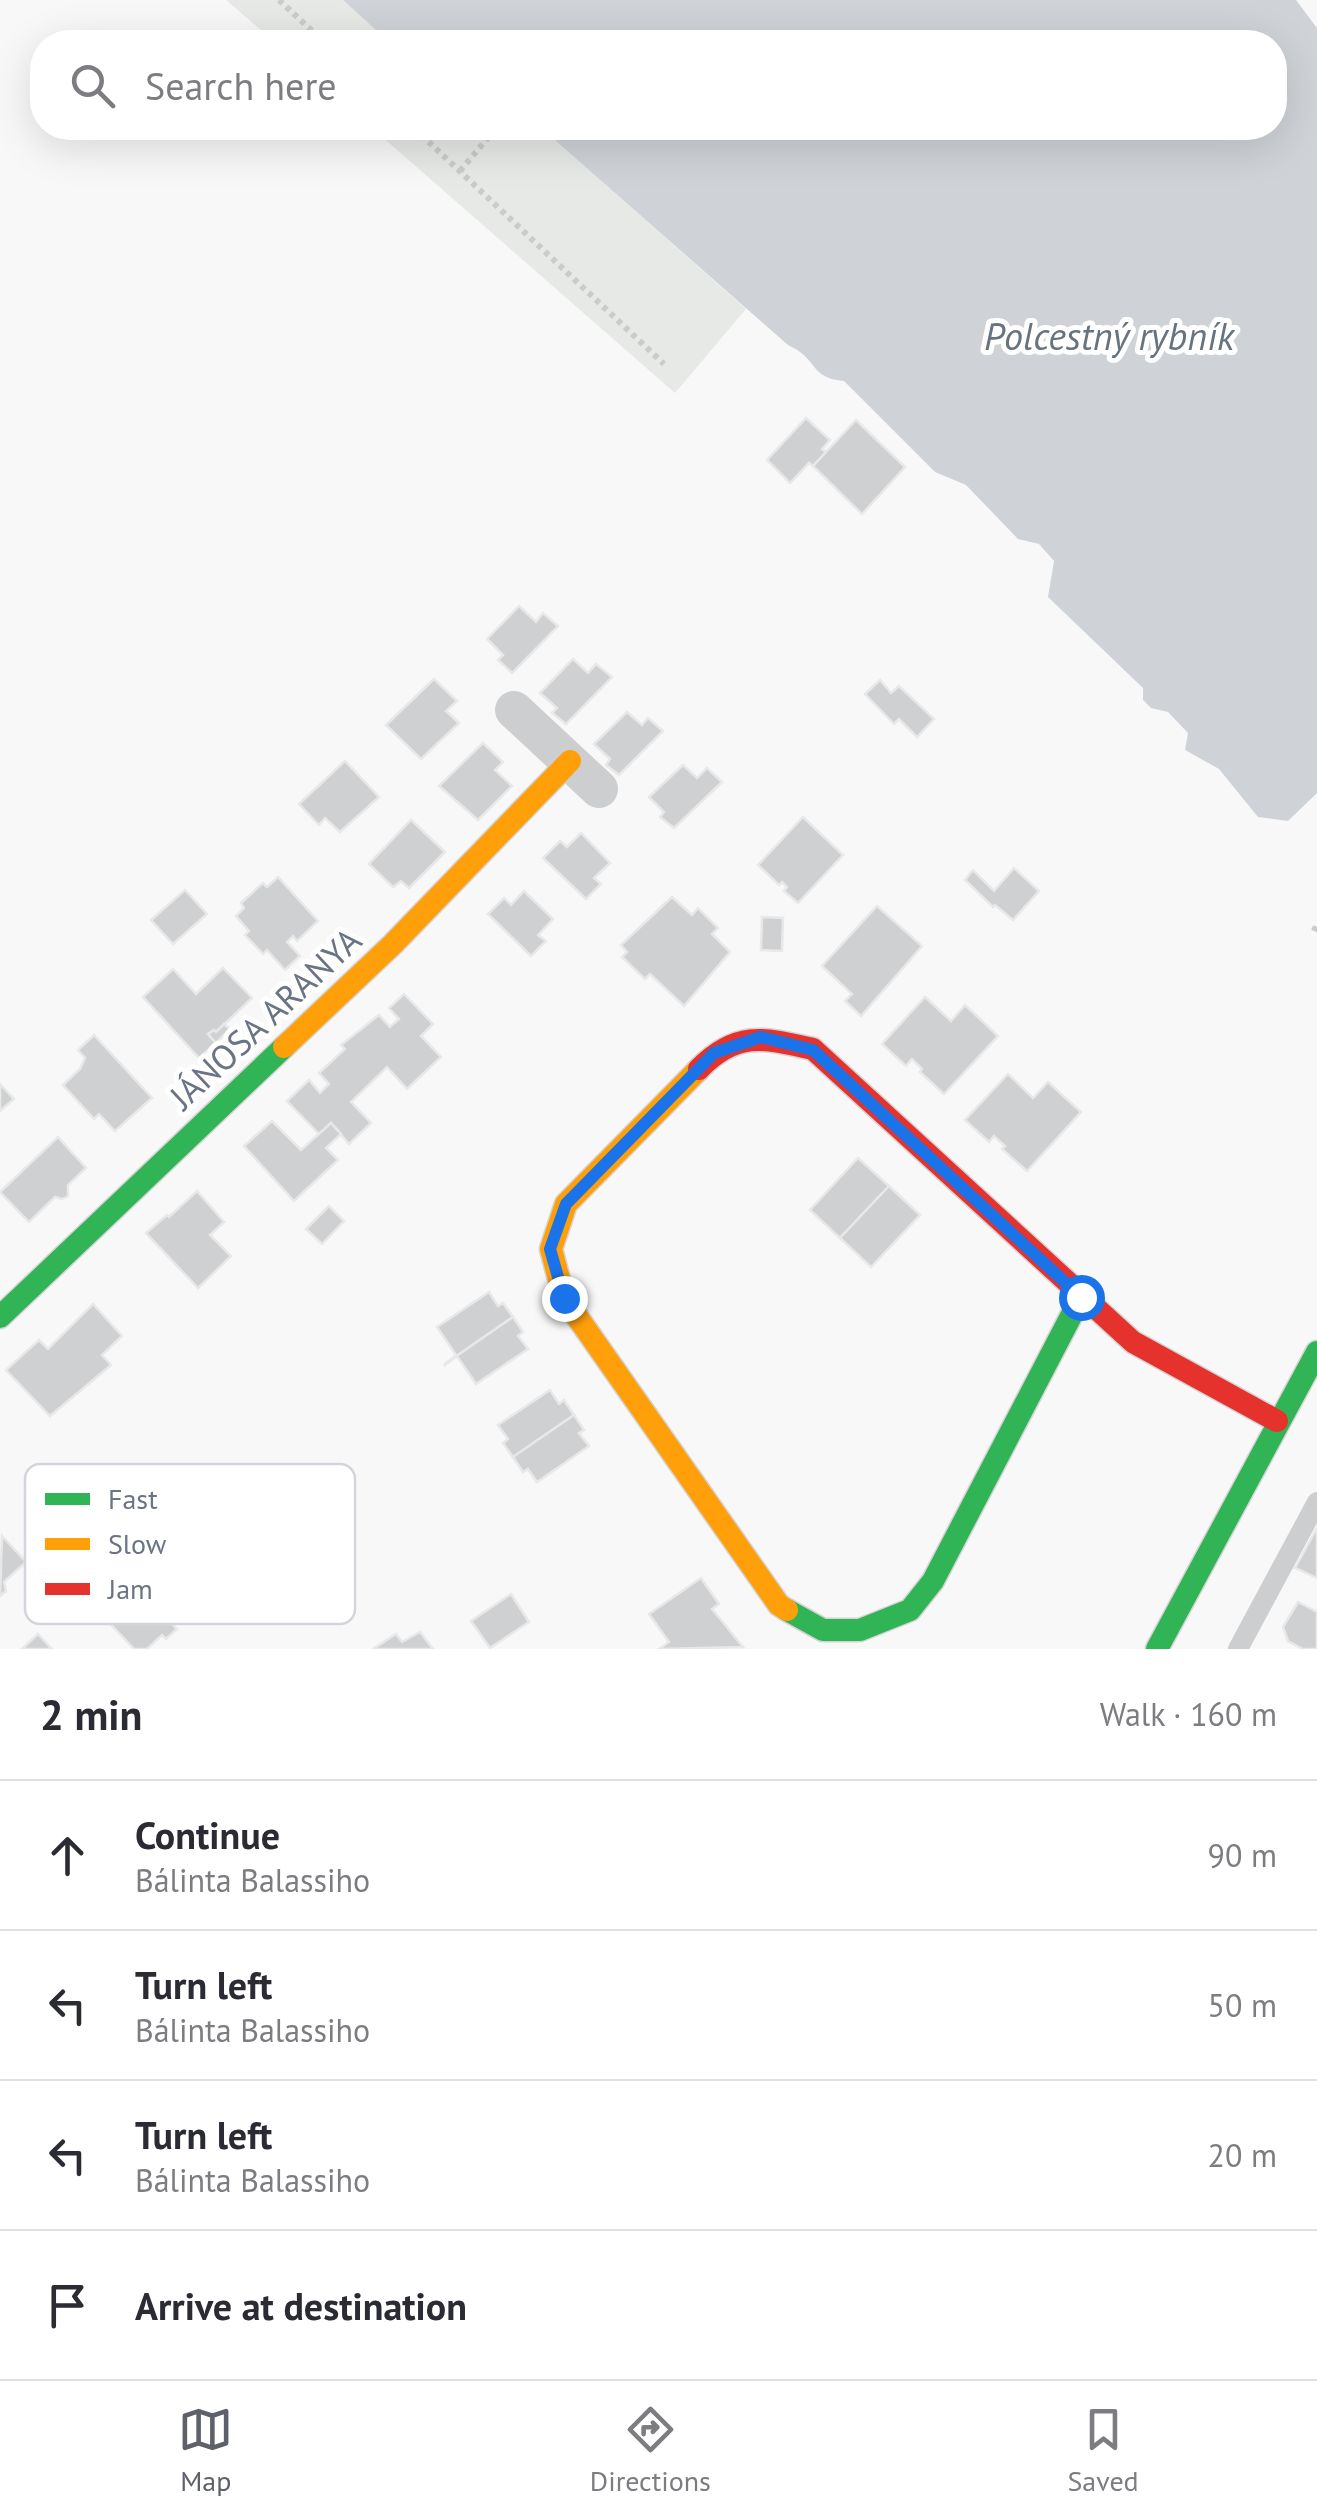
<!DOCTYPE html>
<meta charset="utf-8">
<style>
body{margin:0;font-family:"PT Sans",sans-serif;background:#f7f7f7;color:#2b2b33}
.stop{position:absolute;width:30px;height:30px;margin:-22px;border:8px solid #1a73e8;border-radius:50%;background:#fff}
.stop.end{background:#1a73e8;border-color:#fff;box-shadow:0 2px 10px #0008}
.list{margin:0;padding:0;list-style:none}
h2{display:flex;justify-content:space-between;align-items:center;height:130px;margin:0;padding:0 40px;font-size:42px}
h2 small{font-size:32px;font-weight:400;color:#7c7c81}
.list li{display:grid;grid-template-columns:65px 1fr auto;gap:30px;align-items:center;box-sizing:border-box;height:150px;padding:0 40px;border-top:2px solid #e1e1e2}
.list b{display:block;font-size:38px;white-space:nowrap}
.list p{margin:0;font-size:32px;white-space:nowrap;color:#7c7c81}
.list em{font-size:32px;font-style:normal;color:#7c7c81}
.icon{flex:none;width:55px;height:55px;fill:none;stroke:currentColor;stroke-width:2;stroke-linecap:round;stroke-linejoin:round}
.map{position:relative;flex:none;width:1317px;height:1649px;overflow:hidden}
.search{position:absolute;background:#fff;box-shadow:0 10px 40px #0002;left:30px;right:30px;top:30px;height:110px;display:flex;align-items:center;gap:25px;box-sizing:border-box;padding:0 35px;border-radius:40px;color:#7c7c81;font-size:38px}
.sheet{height:730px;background:#fff}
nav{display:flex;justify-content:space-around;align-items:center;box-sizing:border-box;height:140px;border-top:2px solid #e1e1e2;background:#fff;font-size:28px;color:#7c7c81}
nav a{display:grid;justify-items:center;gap:5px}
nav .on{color:#5e616a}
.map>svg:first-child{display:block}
</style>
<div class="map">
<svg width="1317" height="1649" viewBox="0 0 1317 1649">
<rect width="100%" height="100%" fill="#f8f8f8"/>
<!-- green -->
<g fill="#e6e9e6">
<path d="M226 0H343L389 42H275Z"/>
<path d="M372 128H541L746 309 675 393Z"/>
</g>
<!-- water -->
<path fill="#cfd3d7" d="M343 0H1296L1317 28V793L1288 821 1258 817 1219 769 1185 750 1188 733 1168 712 1151 708 1143 700V688L1048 597 1054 561 1039 544 1018 539 966 485 935 472 844 381C809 378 819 359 788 345L541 128H1274V42H389Z"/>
<!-- building -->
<g fill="#cfd0d2" stroke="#e8e8e8" stroke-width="2.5">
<path d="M806 418 830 440 822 449 826 452 813 466 809 463 790 483 767 460Z"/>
<path d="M856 420 905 467 862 514 813 466Z"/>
<path d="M519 606 536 622 543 613 558 626 512 673 498 660 503 655 487 639Z"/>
<path d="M573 659 588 673 596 664 612 677 566 724 552 713 557 708 540 693Z"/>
<path d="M434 679 457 701 446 711 459 723 421 759 386 725Z"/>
<path d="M880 680 891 693 899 686 934 719 917 737 899 719 894 724 865 694Z"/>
<path d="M627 712 642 725 648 718 663 731 619 775 606 765 610 759 594 744Z"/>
<path d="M483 743 503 762 495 770 512 786 478 820 439 786Z"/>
<path d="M345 761 379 797 340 832 325 818 319 825 299 804Z"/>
<path d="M683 765 697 778 707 768 722 782 674 828 660 817 664 812 649 797Z"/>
<path d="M803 817 843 855 798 903 784 891 787 887 782 882 779 885 758 865Z"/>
<path d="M411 820 445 852 409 888 401 881 393 887 369 864Z"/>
<path d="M581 833 610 863 594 878 601 884 586 899 543 858 560 841 567 847Z"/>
<path d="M1014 868 1039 891 1013 920 995 905 993 907 965 880 973 870 994 891Z"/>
<path d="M278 877 318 921 297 941 293 936 287 942 300 956 285 970 267 950 263 954 245 935 249 931 236 916 244 908 241 903 263 883 267 887Z"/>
<path d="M185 890 207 914 173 944 151 920Z"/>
<path d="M524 891 553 919 538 935 546 941 531 956 488 914 504 898 511 905Z"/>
<path d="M672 897 692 915 698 908 718 928 712 934 730 952 684 1006 650 974 645 979 622 957 627 952 621 945Z"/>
<path d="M877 906 922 946 861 1016 845 1001 852 994 822 966Z"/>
<path d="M762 917 783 918 782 951 761 950Z"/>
<path d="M223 968 252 998 216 1032 214 1030 208 1034 216 1043 199 1058 143 997 173 969 196 994Z"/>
<path d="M404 994 433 1024 421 1036 441 1057 407 1089 387 1067 351 1102 371 1123 349 1144 331 1123 319 1134 287 1101 309 1080 320 1093 329 1084 319 1073 345 1049 341 1045 379 1015 390 1027 399 1019 389 1008Z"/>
<path d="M925 997 951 1021 965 1005 998 1036 944 1094 920 1072 922 1069 912 1059 906 1066 882 1044Z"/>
<path d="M224 1024 230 1029 216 1043 208 1034 214 1030 216 1032Z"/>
<path d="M94 1035 152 1098 115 1131 99 1114 94 1119 63 1085 80 1069 85 1058 78 1050Z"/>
<path d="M1008 1074 1033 1098 1048 1082 1081 1112 1027 1171 1002 1149 1005 1146 994 1136 989 1142 965 1120Z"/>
<path d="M0 1084 14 1099 0 1111Z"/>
<path d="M272 1121 301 1150 331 1123 341 1134 326 1148 338 1160 294 1201 244 1146Z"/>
<path d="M58 1137 86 1168 68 1185V1196L62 1199 55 1197 29 1222 0 1192Z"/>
<path d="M858 1158 889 1186 840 1238 810 1210Z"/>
<path d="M889 1186 920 1215 871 1267 840 1238Z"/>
<path d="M197 1191 224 1222 210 1235 231 1256 198 1288 146 1233 167 1215 169 1217Z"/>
<path d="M329 1206 344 1221 322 1244 306 1229Z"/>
<path d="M489 1292 498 1306 503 1303 513 1317 445 1364 456 1355 437 1327Z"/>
<path d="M93 1304 122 1336 102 1355 111 1365 50 1416 6 1370 39 1340 48 1349Z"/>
<path d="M513 1317 523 1332 518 1336 528 1349 476 1384 457 1356 445 1365V1364Z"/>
<path d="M550 1390 559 1404 564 1400 574 1415 513 1457 503 1443 508 1439 498 1425Z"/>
<path d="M574 1415 584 1430 579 1433 589 1446 537 1482 528 1469 523 1472 513 1457Z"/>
<path d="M1317 1528V1578L1295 1568Z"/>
<path d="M100 1533 128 1563 140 1551 160 1574 156 1578 173 1595 158 1610 177 1629 166 1639 162 1635 147 1649H134L65 1575 76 1565 72 1560Z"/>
<path d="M2 1536 26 1562 4 1582 6 1591 0 1596Z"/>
<path d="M701 1578 719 1604 712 1609 743 1647 659 1649 669 1642 649 1614Z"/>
<path d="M511 1594 529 1622 490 1648 471 1621Z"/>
<path d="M1298 1602 1317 1612V1649H1303L1288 1641 1283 1627Z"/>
<path d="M420 1632 433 1649H373L396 1634 402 1642Z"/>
<path d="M38 1634 52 1649H22Z"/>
</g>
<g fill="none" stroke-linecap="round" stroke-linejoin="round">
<defs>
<g id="fast">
<path d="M0 1317 284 1047"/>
<path d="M787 1610 823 1630H860L910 1610 933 1581 1081 1297"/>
<path d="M1157 1649 1317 1352"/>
</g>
<g id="slow">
<path d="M284 1047 393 944 570 761"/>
<path d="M699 1069 566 1204 551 1249 564 1298 779 1605 787 1610"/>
</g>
<path id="jam" d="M699 1069C737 1030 765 1038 813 1049L1133 1342 1277 1421"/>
</defs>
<!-- fast casing -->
<use href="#fast" stroke="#d4d4d5" stroke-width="25"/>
<!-- slow casing -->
<use href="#slow" stroke="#d4d4d5" stroke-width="25"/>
<!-- jam casing -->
<use href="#jam" stroke="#d4d4d5" stroke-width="25"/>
<!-- path -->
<g stroke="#cacbcc" stroke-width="6" stroke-dasharray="5 5" stroke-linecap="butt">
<path d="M279 0 324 42"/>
<path d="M414 128 664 364"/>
<path d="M460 171 496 128"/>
<path d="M1314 931 1317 924"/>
</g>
<!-- lane -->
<path stroke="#cdcecf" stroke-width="20" d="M1238 1649 1317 1502"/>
<!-- street -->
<path stroke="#cdcecf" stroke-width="38" d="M514 710 599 789"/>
<!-- fast -->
<use href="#fast" stroke="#30b455" stroke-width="22"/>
<!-- slow -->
<use href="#slow" stroke="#ff9f0a" stroke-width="22"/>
<!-- jam -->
<use href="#jam" stroke="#e5322d" stroke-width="22"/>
</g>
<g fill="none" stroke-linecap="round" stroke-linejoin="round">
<!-- route -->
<path stroke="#1a73e8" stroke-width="12" d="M564 1298 550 1249 566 1204 714 1053 761 1037 813 1050 1081 1297"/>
</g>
<g text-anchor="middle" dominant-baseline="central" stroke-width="10" stroke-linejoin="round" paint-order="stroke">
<!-- street labels -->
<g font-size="35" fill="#6b7484" stroke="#fff">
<text transform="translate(265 1018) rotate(-43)">JÁNOSA ARANYA</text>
</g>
<!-- water labels -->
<g font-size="38" font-style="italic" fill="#67747f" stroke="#fff">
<text x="1109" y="335">Polcestný rybník</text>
</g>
</g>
<!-- legend -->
<rect x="25" y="1464" width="330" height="160" rx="15" fill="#fff" stroke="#d3d5da" stroke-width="2.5"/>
<rect x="45" y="1493" width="45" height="12" fill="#30b455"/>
<rect x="45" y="1538" width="45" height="12" fill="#ff9f0a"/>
<rect x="45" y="1583" width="45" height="12" fill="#e5322d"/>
<g font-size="28" fill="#6b7484">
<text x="108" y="1509">Fast</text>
<text x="108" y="1554">Slow</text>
<text x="108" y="1599">Jam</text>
</g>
</svg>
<div class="stop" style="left:1081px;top:1297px"></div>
<div class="stop end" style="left:564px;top:1298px"></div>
<div class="search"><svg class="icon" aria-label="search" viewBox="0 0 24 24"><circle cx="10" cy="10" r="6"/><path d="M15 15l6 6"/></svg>Search here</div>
</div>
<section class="sheet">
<h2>2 min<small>Walk · 160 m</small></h2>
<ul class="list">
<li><svg class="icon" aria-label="ahead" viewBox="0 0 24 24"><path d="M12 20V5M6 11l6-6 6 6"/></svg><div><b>Continue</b><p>Bálinta Balassiho</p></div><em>90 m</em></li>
<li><svg class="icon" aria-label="left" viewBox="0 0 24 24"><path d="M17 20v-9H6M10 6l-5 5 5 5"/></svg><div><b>Turn left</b><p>Bálinta Balassiho</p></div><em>50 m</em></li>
<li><svg class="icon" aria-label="left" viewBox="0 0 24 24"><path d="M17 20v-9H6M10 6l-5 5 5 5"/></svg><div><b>Turn left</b><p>Bálinta Balassiho</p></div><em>20 m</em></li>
<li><svg class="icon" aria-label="arrive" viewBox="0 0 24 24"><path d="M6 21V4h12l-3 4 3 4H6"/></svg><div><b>Arrive at destination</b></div></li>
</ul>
</section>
<nav>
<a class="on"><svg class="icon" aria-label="map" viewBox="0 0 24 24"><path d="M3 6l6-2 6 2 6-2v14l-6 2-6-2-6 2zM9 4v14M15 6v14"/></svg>Map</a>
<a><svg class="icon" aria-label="directions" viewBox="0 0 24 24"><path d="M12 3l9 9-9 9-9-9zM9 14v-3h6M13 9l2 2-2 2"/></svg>Directions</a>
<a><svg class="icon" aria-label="saved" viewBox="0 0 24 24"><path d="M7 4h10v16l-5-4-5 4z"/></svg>Saved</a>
</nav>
